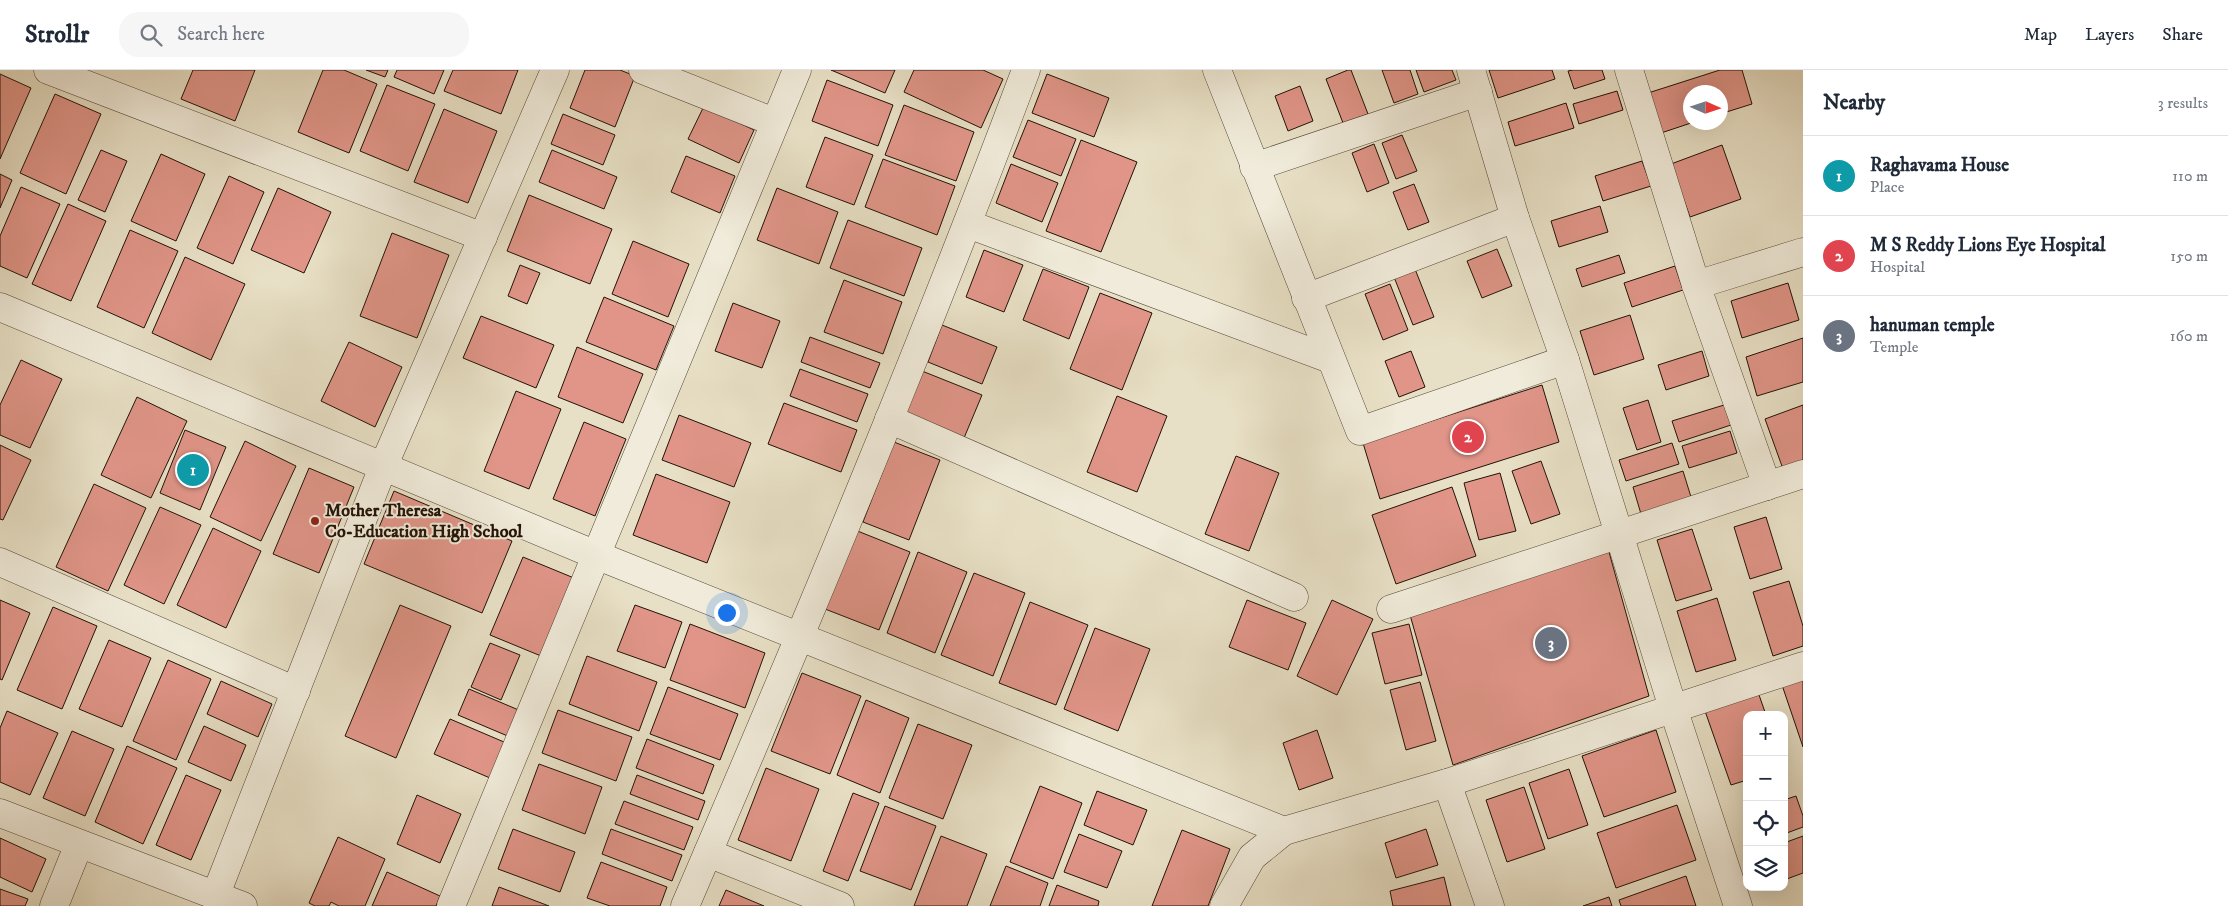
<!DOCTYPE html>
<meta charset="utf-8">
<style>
body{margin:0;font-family:"IM FELL DW Pica",serif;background:#f6f6f7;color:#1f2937}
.controls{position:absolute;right:15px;bottom:15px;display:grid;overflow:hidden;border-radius:10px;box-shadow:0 5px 20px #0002}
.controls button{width:45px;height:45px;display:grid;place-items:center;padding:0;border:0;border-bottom:1px solid #e0e1e3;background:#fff;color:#1f2937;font:25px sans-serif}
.compass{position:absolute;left:1683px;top:15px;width:45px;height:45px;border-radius:50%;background:#fff;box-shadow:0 5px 20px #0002;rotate:93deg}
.you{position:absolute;left:726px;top:542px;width:18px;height:18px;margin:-12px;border:4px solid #fff;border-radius:50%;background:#1a73e8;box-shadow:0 0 0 8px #1a73e833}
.badge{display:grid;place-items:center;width:32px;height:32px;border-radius:50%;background:#db2777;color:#fff;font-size:16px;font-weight:700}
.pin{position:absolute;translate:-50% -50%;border:2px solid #fff;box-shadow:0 1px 5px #0006}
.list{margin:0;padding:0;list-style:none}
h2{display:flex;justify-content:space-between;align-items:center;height:65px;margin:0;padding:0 20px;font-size:21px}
h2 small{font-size:16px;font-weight:400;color:#747a83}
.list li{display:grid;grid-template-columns:32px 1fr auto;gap:15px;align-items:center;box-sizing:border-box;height:80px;padding:0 20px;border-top:1px solid #e0e1e3}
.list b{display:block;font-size:19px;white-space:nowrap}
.list p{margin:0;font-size:16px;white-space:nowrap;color:#747a83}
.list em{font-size:16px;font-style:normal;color:#747a83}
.icon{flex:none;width:28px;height:28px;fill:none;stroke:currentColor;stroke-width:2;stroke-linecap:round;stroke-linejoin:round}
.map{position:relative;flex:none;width:1803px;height:836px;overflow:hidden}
header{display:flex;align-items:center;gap:30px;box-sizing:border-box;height:70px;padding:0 25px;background:#fff;border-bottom:1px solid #e0e1e3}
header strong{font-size:24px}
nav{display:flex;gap:28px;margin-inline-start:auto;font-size:18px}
.search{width:350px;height:45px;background:#f6f6f7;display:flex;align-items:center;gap:12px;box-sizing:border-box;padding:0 18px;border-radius:20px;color:#747a83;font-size:19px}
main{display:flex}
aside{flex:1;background:#fff}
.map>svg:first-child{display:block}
</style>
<header>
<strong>Strollr</strong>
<div class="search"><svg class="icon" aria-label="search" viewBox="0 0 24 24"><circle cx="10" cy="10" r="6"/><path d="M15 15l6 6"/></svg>Search here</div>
<nav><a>Map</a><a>Layers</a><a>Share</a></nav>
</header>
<main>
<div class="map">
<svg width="1803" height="836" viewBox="0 0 1803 836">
<rect width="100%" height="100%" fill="#e8e0c6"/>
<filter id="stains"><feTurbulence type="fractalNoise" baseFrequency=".004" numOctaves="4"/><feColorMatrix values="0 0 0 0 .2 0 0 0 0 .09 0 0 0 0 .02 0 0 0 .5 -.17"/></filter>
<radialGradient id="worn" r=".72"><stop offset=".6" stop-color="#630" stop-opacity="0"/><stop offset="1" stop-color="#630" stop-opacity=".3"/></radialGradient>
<!-- building -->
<g fill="#e09588" stroke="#221206">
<path d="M193 0H255L235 51 181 29Z"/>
<path d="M323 0H344L377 14 349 83 298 62Z"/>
<path d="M366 0H388L385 7Z"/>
<path d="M397 0H444L434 24 394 7Z"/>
<path d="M453 0H518L501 44 444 21Z"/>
<path d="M585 0H620L635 6 615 57 570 38Z"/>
<path d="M831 0H895L885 23Z"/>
<path d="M914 0H983L1003 9 981 58 904 22Z"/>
<path d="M1348 0H1351L1368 44 1343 53 1326 9Z"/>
<path d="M1382 0H1410L1418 24 1394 33Z"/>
<path d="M1416 0H1452L1456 10 1424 22Z"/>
<path d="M1489 0H1552L1555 9 1498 28Z"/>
<path d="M1573 0H1602L1605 9 1574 19 1568 1Z"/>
<path d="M1720 0H1742L1752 34 1720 44V22H1690V52H1694L1661 63 1648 23Z"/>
<path d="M0 4 31 18 0 89Z"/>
<path d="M1047 4 1109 28 1094 67 1032 43Z"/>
<path d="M827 10 893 35 878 76 812 51Z"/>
<path d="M387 15 435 34 408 101 360 81Z"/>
<path d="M1300 16 1313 51 1288 61 1275 26Z"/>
<path d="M1617 21 1623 40 1579 54 1573 34Z"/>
<path d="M55 24 101 44 66 124 20 103Z"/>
<path d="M1566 33 1574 58 1515 76 1508 52Z"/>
<path d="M904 35 974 62 956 111 885 85Z"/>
<path d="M704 36 754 60 739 93 688 69Z"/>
<path d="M444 39 497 61 468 133 414 112Z"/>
<path d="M563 44 615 65 603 95 551 74Z"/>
<path d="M1028 50 1076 69 1061 106 1013 87Z"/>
<path d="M1402 65 1417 101 1396 109 1382 73Z"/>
<path d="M825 67 873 85 854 135 806 117Z"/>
<path d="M1081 70 1137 92 1101 182 1046 161Z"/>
<path d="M1374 74 1389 113 1367 122 1352 83Z"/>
<path d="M1722 75 1741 129 1690 147 1671 94Z"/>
<path d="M101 80 127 91 105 142 78 130Z"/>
<path d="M552 80 617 107 604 139 539 112Z"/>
<path d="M161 84 205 104 176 171 131 151Z"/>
<path d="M686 86 735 106 720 143 671 122Z"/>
<path d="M883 89 955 116 937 165 865 137Z"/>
<path d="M1642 91 1651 116 1603 131 1595 106Z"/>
<path d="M1011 94 1058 113 1042 152 996 133Z"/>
<path d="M0 104 12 110 0 138Z"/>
<path d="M229 106 264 122 233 194 197 178Z"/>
<path d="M1414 114 1429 152 1408 160 1393 122Z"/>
<path d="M21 117 60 134 27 208 0 196V166Z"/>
<path d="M278 118 331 142 304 203 251 180Z"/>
<path d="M777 118 838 142 819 194 757 170Z"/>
<path d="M529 125 612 159 590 214 507 181Z"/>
<path d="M68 134 106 151 71 231 32 214Z"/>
<path d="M1600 136 1608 162 1559 177 1551 151Z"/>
<path d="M848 150 922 178 904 226 830 198Z"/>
<path d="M130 160 178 181 144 258 97 237Z"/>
<path d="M392 163 449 185 417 268 360 246Z"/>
<path d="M633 171 689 194 668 247 612 224Z"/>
<path d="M1497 179 1512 216 1482 228 1467 191Z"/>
<path d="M984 180 1023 195 1004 242 966 227Z"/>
<path d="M1619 185 1625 203 1582 217 1576 199Z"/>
<path d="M185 187 245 214 211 290 152 263Z"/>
<path d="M520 195 540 203 527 234 508 226Z"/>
<path d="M1675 196 1683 220 1632 237 1624 213Z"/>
<path d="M1043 199 1089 217 1069 269 1023 250Z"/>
<path d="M1415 199 1434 247 1413 255 1394 207Z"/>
<path d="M844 210 902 232 883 284 824 262Z"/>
<path d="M1788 213 1799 250 1742 268 1731 231Z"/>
<path d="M1390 214 1408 260 1383 270 1365 224Z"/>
<path d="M1100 223 1152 243 1122 320 1070 299Z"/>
<path d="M604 227 674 256 656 300 586 272Z"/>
<path d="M733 233 780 251 762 298 715 281Z"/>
<path d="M1630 245 1644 289 1594 305 1580 261Z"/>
<path d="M481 246 554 275 536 318 463 288Z"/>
<path d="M942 255 997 277 982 314 928 292Z"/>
<path d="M810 267 880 293 870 318 801 292Z"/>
<path d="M1803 268V312L1757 326 1746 287Z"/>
<path d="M349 272 402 297 375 357 321 331Z"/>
<path d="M577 277 643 304 623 353 558 327Z"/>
<path d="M1411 281 1425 317 1399 327 1385 291Z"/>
<path d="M1702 281 1709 306 1666 320 1658 295Z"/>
<path d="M21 290 62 309 30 378 0 365V335Z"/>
<path d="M800 299 868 324 857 352 790 326Z"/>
<path d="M922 301 982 325 964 368 904 345Z"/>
<path d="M1542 315 1559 372 1380 429 1363 373Z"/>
<path d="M516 321 561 339 529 419 484 401Z"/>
<path d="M1117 326 1167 346 1137 422 1087 402Z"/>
<path d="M137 327 187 351 151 428 101 405Z"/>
<path d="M1648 330 1661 372 1637 380 1623 338Z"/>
<path d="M784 333 857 360 841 402 768 374Z"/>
<path d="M1724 335 1731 355 1679 372 1672 351Z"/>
<path d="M1803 335V391L1783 399 1765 349Z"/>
<path d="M679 345 751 373 734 417 662 390Z"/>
<path d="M584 352 626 369 595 446 553 429Z"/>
<path d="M185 360 226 377 200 440 160 423Z"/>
<path d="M1730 361 1737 383 1689 398 1682 376Z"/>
<path d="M245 371 296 396 261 471 210 447Z"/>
<path d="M894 372 940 390 909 470 863 452Z"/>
<path d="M1672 373 1679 394 1626 411 1619 390Z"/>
<path d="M0 375 31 390 3 450 0 449Z"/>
<path d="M1236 386 1279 403 1249 481 1205 464Z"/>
<path d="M1541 391 1560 444 1531 454 1512 401Z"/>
<path d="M309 398 354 417 319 503 273 484Z"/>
<path d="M1683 401 1691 427 1641 444 1633 417Z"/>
<path d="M1500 403 1516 461 1479 470 1464 413Z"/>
<path d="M656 404 730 432 707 493 633 465Z"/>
<path d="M94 414 146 438 108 521 56 497Z"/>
<path d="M1452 417 1476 486 1396 514 1372 445Z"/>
<path d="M394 421 512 471 482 543 364 494Z"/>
<path d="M160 437 201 455 164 534 124 515Z"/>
<path d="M1766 447 1782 499 1750 509 1734 457Z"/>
<path d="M213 458 261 481 226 558 177 535Z"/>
<path d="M1692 459 1712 520 1676 531 1657 470Z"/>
<path d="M855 460 910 482 879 560 825 539Z"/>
<path d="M918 482 967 502 935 583 887 563Z"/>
<path d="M1609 482 1649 626 1453 695 1410 545Z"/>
<path d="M523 487 574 508 541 586 490 565Z"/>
<path d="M974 503 1025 523 993 606 941 585Z"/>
<path d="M1789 511 1803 556V576L1773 586 1753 522Z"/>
<path d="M1717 528 1736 590 1696 602 1677 541Z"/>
<path d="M0 530 30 543 2 610 0 609Z"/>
<path d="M1247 530 1306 553 1288 600 1229 577Z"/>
<path d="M1332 530 1373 549 1337 625 1297 606Z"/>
<path d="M1030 532 1088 555 1056 635 999 613Z"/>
<path d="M400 535 451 556 396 688 345 666Z"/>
<path d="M635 535 682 552 665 598 617 581Z"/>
<path d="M53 537 97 556 62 639 17 620Z"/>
<path d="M690 554 765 583 745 638 670 610Z"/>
<path d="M1409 554 1422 605 1385 614 1372 563Z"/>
<path d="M1095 558 1150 579 1118 661 1064 639Z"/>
<path d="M109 570 151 588 122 657 79 639Z"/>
<path d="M490 573 520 585 501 630 471 617Z"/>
<path d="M587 586 657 612 639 661 569 634Z"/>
<path d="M168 590 211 609 176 690 133 671Z"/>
<path d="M802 603 861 626 830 704 771 681Z"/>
<path d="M1803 608V677L1782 615Z"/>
<path d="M221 611 272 634 258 667 207 644Z"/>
<path d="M1420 612 1436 671 1406 680 1390 620Z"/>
<path d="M668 617 738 644 720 690 650 664Z"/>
<path d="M469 619 521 641 510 667 458 645Z"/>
<path d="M1758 622 1766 645H1747V710L1731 715 1705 641Z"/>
<path d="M866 630 909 648 880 723 837 705Z"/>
<path d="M558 640 632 667 616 711 542 683Z"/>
<path d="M7 641 58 663 30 725 0 712V658Z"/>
<path d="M450 649 504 672 490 708 434 684Z"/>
<path d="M918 654 972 675 943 749 889 728Z"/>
<path d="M204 656 246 675 231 711 188 692Z"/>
<path d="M1317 660 1333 708 1299 720 1283 673Z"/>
<path d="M1656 660 1676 722 1604 747 1582 686Z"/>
<path d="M72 661 114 679 85 746 43 728Z"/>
<path d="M647 669 714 695 703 724 636 698Z"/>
<path d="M127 676 177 698 143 774 95 752Z"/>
<path d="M539 694 602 717 585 764 522 740Z"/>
<path d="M766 698 819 719 791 791 738 770Z"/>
<path d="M1569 699 1588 755 1548 769 1529 713Z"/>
<path d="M186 705 221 720 191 790 156 775Z"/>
<path d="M637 705 705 731 698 750 630 724Z"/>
<path d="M1040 716 1082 733 1053 809 1010 792Z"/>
<path d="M1524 717 1545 779 1507 792 1486 730Z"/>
<path d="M1097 721 1147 740 1133 775 1084 755Z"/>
<path d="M853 723 879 733 848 811 823 801Z"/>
<path d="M417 725 461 744 440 793 397 774Z"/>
<path d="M1796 726 1803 746V757L1784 764V730Z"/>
<path d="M624 731 693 757 684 780 615 754Z"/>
<path d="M1677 735 1696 790 1616 818 1597 763Z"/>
<path d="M885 736 936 756 911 820 860 801Z"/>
<path d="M513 759 575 782 560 822 498 799Z"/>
<path d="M611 759 682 785 672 811 602 784Z"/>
<path d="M1426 759 1438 795 1396 808 1385 773Z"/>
<path d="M1182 760 1230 779 1208 836H1152Z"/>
<path d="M1079 764 1122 781 1107 818 1064 802Z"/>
<path d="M941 766 987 784 967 836H914Z"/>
<path d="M1803 766V803L1784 810V773Z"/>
<path d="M338 767 385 789 365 836H339L331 832 329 836H315L309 833Z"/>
<path d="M0 768 46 789 32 822 0 807Z"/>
<path d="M601 792 667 817 660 836H610L587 828Z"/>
<path d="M1006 796 1048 813 1040 836H990Z"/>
<path d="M387 802 440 826 436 836H372Z"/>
<path d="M1686 806 1696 836H1621L1619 830Z"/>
<path d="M1444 807 1451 836H1393L1390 821Z"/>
<path d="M1057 815 1099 831 1098 836H1049Z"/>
<path d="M499 817 549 836H492Z"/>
<path d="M0 819 28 829 25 836H0Z"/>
<path d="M726 820 764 836H719Z"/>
<path d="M1609 827 1612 836H1583Z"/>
</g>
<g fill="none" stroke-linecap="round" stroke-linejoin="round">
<defs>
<g id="minor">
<path d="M48 0 483 167"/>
<path d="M643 0 774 52"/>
<path d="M1217 0 1360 361 1565 290"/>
<path d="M1471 0 1515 148 1565 290 1673 638 1738 836"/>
<path d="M1629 0 1696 215 1767 416"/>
<path d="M1254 97 1478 22"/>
<path d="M968 154 1330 289"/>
<path d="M1696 215 1803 182"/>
<path d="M1306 228 1515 148"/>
<path d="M0 237 596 485 1284 761 1447 713 1803 596"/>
<path d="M889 349 1294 527"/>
<path d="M0 492 296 621"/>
<path d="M1391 539 1803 404"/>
<path d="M1447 713 1490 836"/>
<path d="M0 743 243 836"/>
<path d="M708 783 840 836"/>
<path d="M216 824 383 397 555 0"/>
<path d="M54 836 79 774"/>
<path d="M451 836 797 0"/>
<path d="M685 836C804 559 920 282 1026 0"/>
<path d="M1224 836 1252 787 1284 761"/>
</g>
</defs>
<!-- minor casing -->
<use href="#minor" stroke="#544636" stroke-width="29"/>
<!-- minor -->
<use href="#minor" stroke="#f0ebda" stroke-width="28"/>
</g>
<!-- markers -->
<circle fill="#8f2418" stroke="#f0ebda" stroke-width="2" cx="315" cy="451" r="5"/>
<g text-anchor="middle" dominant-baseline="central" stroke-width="4" stroke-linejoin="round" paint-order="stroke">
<!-- poi labels -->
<g font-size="18" font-weight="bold" fill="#221206" stroke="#f0ebda" text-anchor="start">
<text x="325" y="441">Mother Theresa<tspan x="325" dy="21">Co-Education High School</tspan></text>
</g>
</g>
<rect width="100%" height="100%" filter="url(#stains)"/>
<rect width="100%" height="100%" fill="url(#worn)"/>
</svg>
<div class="controls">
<button>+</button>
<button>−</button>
<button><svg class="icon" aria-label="locate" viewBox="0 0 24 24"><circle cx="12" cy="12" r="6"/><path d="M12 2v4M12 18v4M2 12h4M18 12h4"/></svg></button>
<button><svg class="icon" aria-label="layers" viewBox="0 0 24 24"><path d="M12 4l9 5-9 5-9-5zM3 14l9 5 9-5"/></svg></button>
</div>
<svg class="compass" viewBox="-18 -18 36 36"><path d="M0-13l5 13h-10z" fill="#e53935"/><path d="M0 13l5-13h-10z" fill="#747a83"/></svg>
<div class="you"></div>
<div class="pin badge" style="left:193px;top:400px;background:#0f9aa8">1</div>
<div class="pin badge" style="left:1468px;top:367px;background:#e0444e">2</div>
<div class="pin badge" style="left:1551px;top:573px;background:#6b7280">3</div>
</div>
<aside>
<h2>Nearby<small>3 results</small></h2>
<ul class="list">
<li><span class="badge" style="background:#0f9aa8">1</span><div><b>Raghavama House</b><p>Place</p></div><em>110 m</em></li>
<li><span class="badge" style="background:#e0444e">2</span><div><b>M S Reddy Lions Eye Hospital</b><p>Hospital</p></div><em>150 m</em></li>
<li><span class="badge" style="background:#6b7280">3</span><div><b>hanuman temple</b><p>Temple</p></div><em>160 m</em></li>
</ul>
</aside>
</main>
